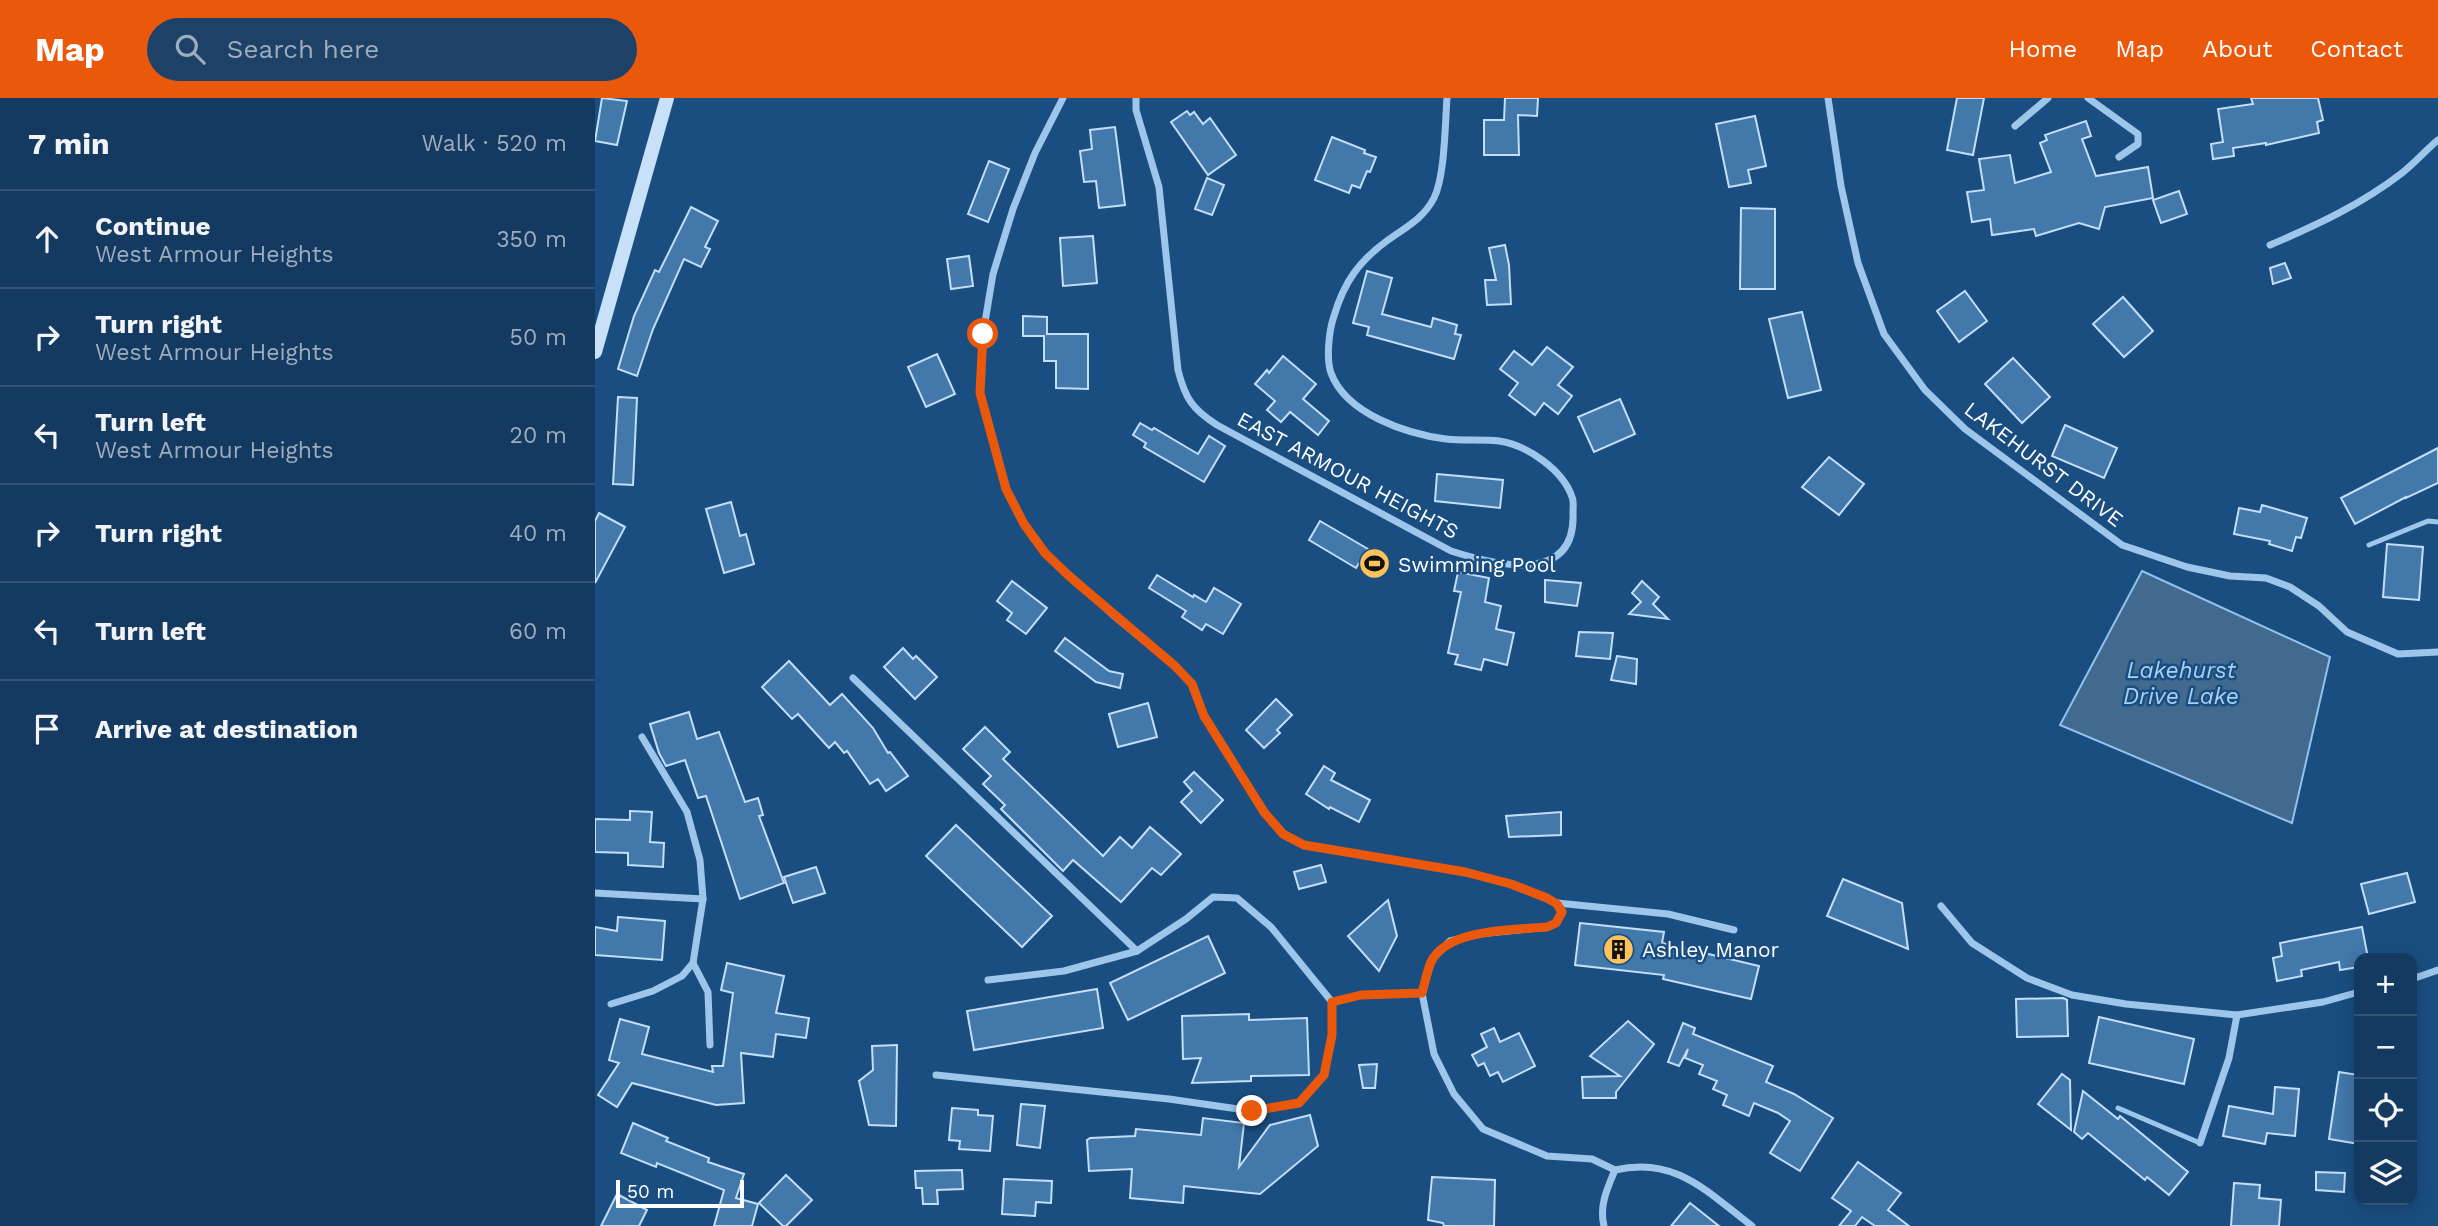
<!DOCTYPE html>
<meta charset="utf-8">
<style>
body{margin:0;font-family:"Work Sans",sans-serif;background:#1d4167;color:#f1f3f6}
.controls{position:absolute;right:21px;bottom:21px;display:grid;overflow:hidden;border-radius:14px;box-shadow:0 4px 18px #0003}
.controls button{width:63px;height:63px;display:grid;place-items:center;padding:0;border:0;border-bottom:2px solid #335476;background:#143a61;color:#f1f3f6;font:35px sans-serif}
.scale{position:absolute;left:21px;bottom:18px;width:128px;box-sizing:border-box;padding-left:7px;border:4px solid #fff;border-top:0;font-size:19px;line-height:24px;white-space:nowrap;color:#fff;-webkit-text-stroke:5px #1a4e81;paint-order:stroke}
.stop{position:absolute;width:21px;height:21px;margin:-16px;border:5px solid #ea580c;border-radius:50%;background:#fff}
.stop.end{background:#ea580c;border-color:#fff;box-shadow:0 2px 7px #0008}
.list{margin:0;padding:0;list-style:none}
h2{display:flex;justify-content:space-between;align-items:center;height:91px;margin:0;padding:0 28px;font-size:30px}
h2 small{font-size:23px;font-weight:400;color:#9dadbd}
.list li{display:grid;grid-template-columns:46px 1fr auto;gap:21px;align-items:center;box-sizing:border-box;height:98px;padding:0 28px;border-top:2px solid #335476}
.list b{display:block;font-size:26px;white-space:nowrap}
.list p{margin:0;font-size:23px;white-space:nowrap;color:#9dadbd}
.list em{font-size:23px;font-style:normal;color:#9dadbd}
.icon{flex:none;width:38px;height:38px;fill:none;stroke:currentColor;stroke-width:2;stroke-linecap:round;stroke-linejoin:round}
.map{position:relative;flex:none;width:1843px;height:1128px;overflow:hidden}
header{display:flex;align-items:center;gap:42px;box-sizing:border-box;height:98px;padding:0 35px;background:#ea580c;color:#fff}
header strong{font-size:33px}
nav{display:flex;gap:38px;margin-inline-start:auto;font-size:24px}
.search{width:490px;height:63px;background:#1d4167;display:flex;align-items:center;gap:18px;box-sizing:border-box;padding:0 24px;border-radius:38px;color:#9dadbd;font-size:26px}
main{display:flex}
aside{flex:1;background:#143a61}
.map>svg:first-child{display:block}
</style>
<header>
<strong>Map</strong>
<div class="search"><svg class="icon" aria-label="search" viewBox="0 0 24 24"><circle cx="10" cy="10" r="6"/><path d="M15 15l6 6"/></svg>Search here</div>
<nav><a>Home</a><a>Map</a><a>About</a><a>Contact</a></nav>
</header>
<main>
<aside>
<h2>7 min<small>Walk · 520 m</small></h2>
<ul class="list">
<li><svg class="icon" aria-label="ahead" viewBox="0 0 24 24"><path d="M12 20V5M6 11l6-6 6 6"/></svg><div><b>Continue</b><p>West Armour Heights</p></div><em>350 m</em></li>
<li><svg class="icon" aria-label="right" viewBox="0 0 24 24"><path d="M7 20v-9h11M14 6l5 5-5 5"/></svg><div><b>Turn right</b><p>West Armour Heights</p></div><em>50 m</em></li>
<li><svg class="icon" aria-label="left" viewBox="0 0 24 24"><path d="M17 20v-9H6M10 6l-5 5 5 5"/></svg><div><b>Turn left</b><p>West Armour Heights</p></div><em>20 m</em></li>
<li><svg class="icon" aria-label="right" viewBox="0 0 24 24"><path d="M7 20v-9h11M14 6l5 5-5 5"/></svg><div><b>Turn right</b></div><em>40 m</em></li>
<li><svg class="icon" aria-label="left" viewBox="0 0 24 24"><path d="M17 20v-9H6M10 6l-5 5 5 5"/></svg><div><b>Turn left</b></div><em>60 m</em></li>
<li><svg class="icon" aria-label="arrive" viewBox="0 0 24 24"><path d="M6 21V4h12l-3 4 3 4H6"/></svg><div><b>Arrive at destination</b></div></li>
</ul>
</aside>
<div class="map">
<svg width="1843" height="1128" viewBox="0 0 1843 1128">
<rect width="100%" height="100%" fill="#1a4e81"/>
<!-- water -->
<g fill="#42698e" stroke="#90c2ed" stroke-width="2">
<path d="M780 451 791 458 779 480 768 474Z"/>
<path d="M1547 473 1735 559 1697 725 1465 627Z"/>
</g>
<!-- building -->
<g fill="#4378ab" stroke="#c2def8" stroke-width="2">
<path d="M7 0 32 3 22 47 0 43Z"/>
<path d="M910 0H943L942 18 923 17 924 57H889V22H909Z"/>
<path d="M1362 0H1389L1378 57 1352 52Z"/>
<path d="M1656 0H1723L1728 22 1722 24 1724 35 1671 47V45L1638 50 1639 58 1618 61 1616 46 1628 44 1623 11 1658 6Z"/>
<path d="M592 13 595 17 599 14 608 26 615 20 641 57 613 77 576 24Z"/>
<path d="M1160 18 1171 68 1153 72 1156 85 1134 89 1121 26Z"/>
<path d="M1491 23 1496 38 1487 41 1501 78 1553 69 1558 100 1510 109 1504 131 1484 125 1441 138 1439 131 1397 137 1395 121 1377 124 1372 94 1389 92 1384 61 1415 57 1420 85 1456 74 1445 45 1452 42 1450 37Z"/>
<path d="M520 29 530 107 504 110 501 83 489 84 485 53 497 51 495 32Z"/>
<path d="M737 39 770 52 769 55 781 59 775 74 772 73 765 90 757 87 754 95 720 82Z"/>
<path d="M394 63 414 71 393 124 373 116Z"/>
<path d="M612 80 629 87 617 117 600 111Z"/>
<path d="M1584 93 1592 116 1566 125 1558 102Z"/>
<path d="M96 109 123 123 110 149 115 151 106 169 89 161 58 231 42 278 23 271 39 218 60 172 64 174Z"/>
<path d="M1146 110 1180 111V191H1145Z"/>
<path d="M498 138 502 185 468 188 465 140Z"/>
<path d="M910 147 914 167 916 206 892 207 890 182H901L894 150Z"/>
<path d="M374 158 378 188 356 191 352 161Z"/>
<path d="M1690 165 1696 180 1678 186 1675 170Z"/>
<path d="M772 173 797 180 787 216 836 229 838 220 862 227 860 236 866 237 859 261 772 237 774 229 758 225Z"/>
<path d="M1370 193 1392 223 1364 244 1342 213Z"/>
<path d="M1528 199 1558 233 1529 259 1498 226Z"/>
<path d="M1207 214 1226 292 1193 300 1174 221Z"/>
<path d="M428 218 452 219V236H493V291L461 290V263H449V238H428Z"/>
<path d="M952 249 978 269 963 287 977 298 963 316 949 305 940 317 914 297 923 285 905 271 919 253 937 267Z"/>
<path d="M342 256 360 296 331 309 313 269Z"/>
<path d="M688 258 721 286 708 301 734 323 723 337 695 314 686 324 672 312 680 303 660 286 672 272 674 275Z"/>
<path d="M1418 260 1455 299 1427 325 1390 286Z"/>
<path d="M23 299 42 300 38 387 18 386Z"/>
<path d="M1025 301 1040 336 999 354 983 319Z"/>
<path d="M545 325 557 332 559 330 603 356 614 338 630 348 609 384 549 349 551 345 538 337Z"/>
<path d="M1470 327 1522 350 1509 380 1457 358Z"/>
<path d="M1843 350V385L1811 400V399L1760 426 1746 400Z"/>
<path d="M1234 359 1269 386 1244 417 1207 389Z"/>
<path d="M842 376 908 382 905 410 840 403Z"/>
<path d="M136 404 145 438 151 436 159 466 129 475 111 411Z"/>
<path d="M1667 407 1712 420 1706 440 1701 439 1697 453 1674 446 1675 443 1639 436 1644 410 1665 414Z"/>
<path d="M4 415 30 429 0 485V423Z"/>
<path d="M725 423 773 451 761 470 714 442Z"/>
<path d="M1792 446 1828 449 1824 502 1788 499Z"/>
<path d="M863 474 894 480 890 504 906 508 901 531 919 535 912 567 889 561 886 572 860 566 863 557 853 555 866 494 859 493Z"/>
<path d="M562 477 598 499 599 497 611 504 619 490 646 506 628 536 611 526 607 532 587 519 591 513 554 490Z"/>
<path d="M950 482 986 485 982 508 950 504Z"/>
<path d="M417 483 452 510 431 536 412 522 417 515 402 503Z"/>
<path d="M1047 483 1064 499 1058 506 1073 521 1034 516 1046 504 1037 495Z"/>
<path d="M984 534 1018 535 1015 561 981 558Z"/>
<path d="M470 540 514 573 528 576 525 590 501 584 460 553Z"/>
<path d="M308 550 318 561 321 558 342 579 320 601 289 569Z"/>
<path d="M1022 558 1042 561 1041 586 1016 582Z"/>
<path d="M194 563 235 607 247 596 278 630 293 655 295 654 313 678 291 693 283 681 275 686 252 653 249 655 240 644 234 650 203 616 197 621 167 589Z"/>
<path d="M681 601 697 617 682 632 685 635 669 650 651 632Z"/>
<path d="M553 605 562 639 523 649 514 616Z"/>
<path d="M94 614 102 641 124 634 150 704 163 700 168 717 164 718 189 785 145 801 111 698 103 700 90 662 71 668 64 655 55 626Z"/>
<path d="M390 629 415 654 408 661 508 758 525 739 537 750 555 729 586 756 566 777 557 770 526 804 478 762 468 773 406 711 410 707 388 686 396 678 368 651Z"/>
<path d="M729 668 740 675 736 682 775 702 764 724 735 709 734 711 711 696Z"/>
<path d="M599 674 628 702 606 725 586 704 597 693 589 684Z"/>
<path d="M35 713 57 714 55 744 69 745 68 769 33 767V755L0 754V721L35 722Z"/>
<path d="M966 714V737L914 739 911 718Z"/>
<path d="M361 727 457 818 427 849 331 758Z"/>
<path d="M726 767 731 784 704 791 699 774Z"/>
<path d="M221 769 230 795 198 805 189 779Z"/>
<path d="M1812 775 1820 804 1774 816 1766 786Z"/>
<path d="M1248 781 1307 805 1313 851 1232 818Z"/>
<path d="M793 802 802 838 784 873 753 838Z"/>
<path d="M23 819 70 823 67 862 0 857V829L22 833Z"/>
<path d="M985 825 1069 834 1067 845 1164 868 1156 901 1068 881 1069 877 980 867Z"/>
<path d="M1767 829 1773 860H1764V869L1745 872 1744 864 1706 872 1707 878 1682 883 1678 860 1687 858 1685 845Z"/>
<path d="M613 838 630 875 533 922 515 885Z"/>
<path d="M132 865 189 878 181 915 214 920 211 940 181 936 178 959 146 955 149 1005 121 1007 37 985 22 1009 3 997 24 965 14 962 25 921 54 929 47 956 118 974 117 968H128L138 895 126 892Z"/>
<path d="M502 891 508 930 379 952 372 913Z"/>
<path d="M1468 900 1472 902 1473 938 1422 939 1421 901Z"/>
<path d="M654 916V922L712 920 714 977 656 978V983L597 985 606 960 588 961 587 918Z"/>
<path d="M1504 919 1599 941 1589 986 1494 965Z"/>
<path d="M1033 923 1059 946 1021 994V1000H988L987 979 1025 978 995 958Z"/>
<path d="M1088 925 1100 930 1098 936 1178 968 1171 984 1199 996 1238 1020 1205 1073 1175 1055 1195 1023 1183 1015 1159 1005 1154 1018 1128 1007 1132 997 1118 991 1122 983 1104 976 1108 967 1090 960 1093 951 1084 968 1073 964Z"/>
<path d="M899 930 905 944 924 935 940 968 908 984 903 974 895 978 889 965 883 968 877 957 892 949 886 936Z"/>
<path d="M302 947 301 1028 274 1027 264 983 278 972 277 948Z"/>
<path d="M782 966 780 990H768L764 967Z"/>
<path d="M1744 974 1764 977V1046L1734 1041Z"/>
<path d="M1467 976 1475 982 1476 1032 1443 1006Z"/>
<path d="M1680 989 1704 991 1700 1038 1672 1035 1670 1046 1628 1038 1634 1008 1678 1016Z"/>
<path d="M1488 993 1523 1021 1525 1018 1593 1074 1574 1097 1552 1079 1550 1082 1493 1035 1487 1041 1479 1034Z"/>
<path d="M426 1006 450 1008 445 1050 422 1047Z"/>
<path d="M357 1010 383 1012V1017L398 1018 395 1053 364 1051 365 1043 354 1042Z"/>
<path d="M715 1017 723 1048 665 1096 589 1088 588 1105 535 1100 537 1071 494 1073 492 1042 495 1040 540 1038 541 1031 606 1037 608 1020 649 1025 644 1069 675 1027Z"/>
<path d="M38 1025 73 1040 71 1043 114 1060 113 1064 149 1076 141 1100 163 1106 157 1128H119L129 1092 62 1065 61 1069 26 1055Z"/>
<path d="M1263 1064 1306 1095 1293 1112 1314 1128H1280L1267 1119 1260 1128H1244L1256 1113 1237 1100Z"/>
<path d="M367 1072 368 1091 342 1092 343 1106H328L327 1090H321L320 1073Z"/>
<path d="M1721 1074 1750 1075 1749 1094 1721 1092Z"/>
<path d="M191 1077 217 1102 191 1128H188L164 1105Z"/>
<path d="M837 1079 900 1082 899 1128H849L848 1125 833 1122Z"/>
<path d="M409 1081 457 1083 456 1105 441 1104 440 1118 407 1116Z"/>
<path d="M1639 1085 1665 1087 1664 1100 1686 1102 1684 1128H1636Z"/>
<path d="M22 1096 52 1112 44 1128H6Z"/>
<path d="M1095 1105 1124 1128H1076Z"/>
</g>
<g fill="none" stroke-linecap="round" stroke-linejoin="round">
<!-- service -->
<g stroke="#9dc6ea" stroke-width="5">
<path d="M1774 447 1833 423 1843 424"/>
<path d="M1523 1010 1605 1045"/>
</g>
<!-- minor -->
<g stroke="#9dc6ea" stroke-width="7">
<path d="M468 0 440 55 418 111 398 176 388 236 385 295 411 391 429 426 450 455 518 517 580 568 597 586 609 618 669 714 689 736 709 747 870 774 916 786 962 805 966 814 961 825 952 829 884 836 855 843 837 861 827 895 839 956 859 996 888 1031 952 1058 997 1061 1020 1072"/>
<path d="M541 0V12L564 89 583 272C590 300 597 311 622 327L856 453C900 467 981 488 978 415 978 410 979 403 977 399 968 372 932 347 904 343 887 341 869 343 851 341 812 336 751 316 736 275 731 261 734 232 739 218 749 184 764 163 793 142 811 129 828 121 839 100 850 78 850 26 852 0"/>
<path d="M1233 0 1246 88 1263 165 1289 236 1330 292 1370 331 1527 447 1592 469 1635 478 1671 480 1695 489 1724 508 1752 534 1803 556 1843 554"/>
<path d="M1493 0 1543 36V46L1524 59"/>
<path d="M1420 28 1453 0"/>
<path d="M1675 147C1722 127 1767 106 1807 75 1820 65 1831 52 1843 42"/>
<path d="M258 580 542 853"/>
<path d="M0 795 108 801"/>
<path d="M962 805 1073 816 1139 832"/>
<path d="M1346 808 1377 845 1432 880 1477 897 1531 906 1642 917 1728 904 1764 894"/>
<path d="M98 865 113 894 115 947"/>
<path d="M1817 881 1843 872"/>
<path d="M393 882 469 873 542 853 591 821 618 799 642 800 676 829 737 904"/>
<path d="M737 904 766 897 827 895"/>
<path d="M16 906 58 893 87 878 98 865 108 801 105 762 92 714 47 639"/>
<path d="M341 977 574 1001 657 1013 704 1005 729 977 737 937V904"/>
<path d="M1605 1045 1634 960 1642 917"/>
<path d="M1020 1072C1081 1058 1112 1094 1157 1128"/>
<path d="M1009 1128C1004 1108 1012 1091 1020 1072"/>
</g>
<!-- secondary -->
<path stroke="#c9e1f8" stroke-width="14" d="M0 254 72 0"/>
</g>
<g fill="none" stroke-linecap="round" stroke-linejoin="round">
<!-- route -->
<path stroke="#ea580c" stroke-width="9" d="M388 236 385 295 411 391 429 426 450 455 474 478 580 568 597 586 609 618 669 714 688 736 709 747 870 774 916 786 952 800 962 806 967 814 961 825 952 829C920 832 852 830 836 864 832 873 830 885 827 895L766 897 737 904V937L729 977 704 1005 657 1013"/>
</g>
<!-- icons -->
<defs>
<symbol id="stadium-disc" viewBox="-11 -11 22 22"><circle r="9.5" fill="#fdc259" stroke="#1a4e81"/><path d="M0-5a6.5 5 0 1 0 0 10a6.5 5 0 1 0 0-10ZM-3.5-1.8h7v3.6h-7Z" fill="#111"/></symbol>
<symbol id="building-disc" viewBox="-11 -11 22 22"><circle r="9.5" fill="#fdc259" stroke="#1a4e81"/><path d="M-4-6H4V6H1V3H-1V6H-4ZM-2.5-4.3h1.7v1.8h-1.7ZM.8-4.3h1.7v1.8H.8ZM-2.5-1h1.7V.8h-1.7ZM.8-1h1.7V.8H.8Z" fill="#111"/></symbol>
</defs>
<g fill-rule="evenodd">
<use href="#stadium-disc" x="762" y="448" width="35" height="35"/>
<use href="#building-disc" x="1006" y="834" width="35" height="35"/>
</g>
<g text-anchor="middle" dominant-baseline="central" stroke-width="5" stroke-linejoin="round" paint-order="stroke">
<!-- street labels -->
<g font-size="21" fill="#fff" stroke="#1a4e81">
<text transform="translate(1449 366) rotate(37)">LAKEHURST DRIVE</text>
<text transform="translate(753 377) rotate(28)">EAST ARMOUR HEIGHTS</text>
</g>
<!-- poi labels -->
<g font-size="21" fill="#fff" stroke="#1a4e81" text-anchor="start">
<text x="803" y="466">Swimming Pool</text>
<text x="1047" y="851">Ashley Manor</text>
</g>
<!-- water labels -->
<g font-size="23" font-style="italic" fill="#a9d0f2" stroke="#1a4e81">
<text x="1586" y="572">Lakehurst<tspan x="1586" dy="26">Drive Lake</tspan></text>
</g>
</g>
</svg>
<div class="controls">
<button>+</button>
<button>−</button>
<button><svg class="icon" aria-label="locate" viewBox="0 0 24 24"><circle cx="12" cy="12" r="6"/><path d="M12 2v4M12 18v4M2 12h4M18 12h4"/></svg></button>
<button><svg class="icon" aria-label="layers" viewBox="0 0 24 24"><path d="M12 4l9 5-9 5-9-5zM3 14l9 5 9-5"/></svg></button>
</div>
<div class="scale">50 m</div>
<div class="stop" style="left:388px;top:236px"></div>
<div class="stop end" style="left:657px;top:1013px"></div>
</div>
</main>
